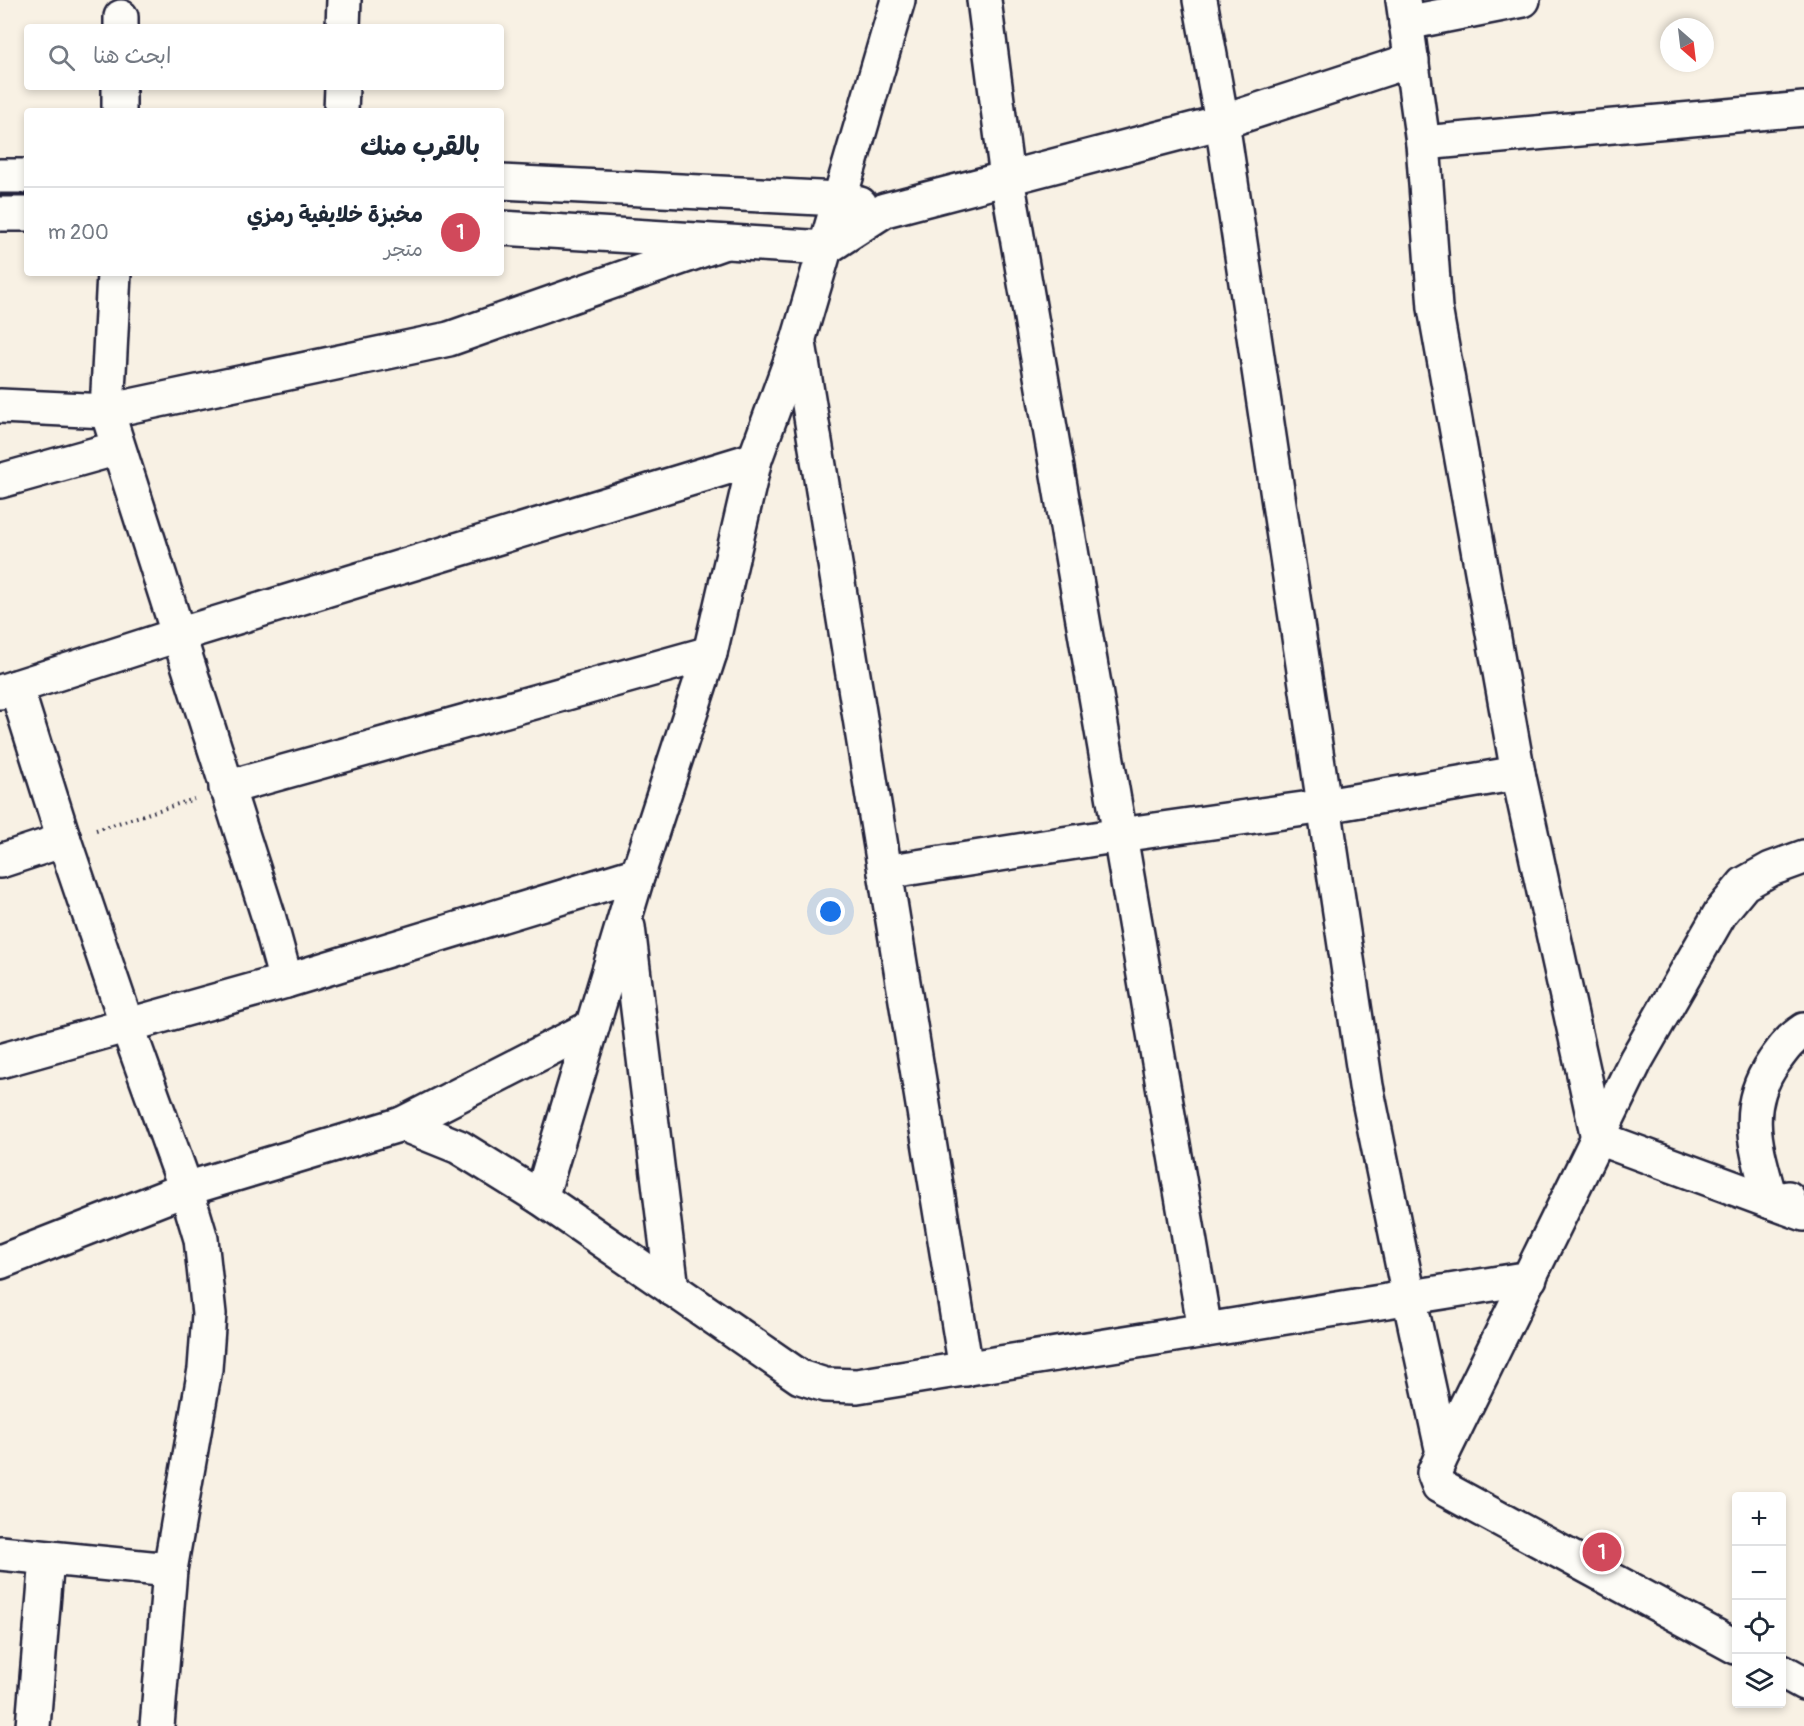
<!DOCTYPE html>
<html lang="ar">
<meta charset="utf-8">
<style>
body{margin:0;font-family:Pangolin,"Playpen Sans Arabic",sans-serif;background:#f2f2f3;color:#1f2937;direction:rtl}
.controls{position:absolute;right:18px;bottom:18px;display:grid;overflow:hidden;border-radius:6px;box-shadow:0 3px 9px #0003}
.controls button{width:54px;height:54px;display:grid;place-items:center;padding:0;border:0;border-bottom:2px solid #e0e1e3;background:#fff;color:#1f2937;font:30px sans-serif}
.compass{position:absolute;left:1660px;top:18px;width:54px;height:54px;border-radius:50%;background:#fff;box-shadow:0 3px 9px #0003;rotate:152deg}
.you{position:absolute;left:831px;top:912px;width:21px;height:21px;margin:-15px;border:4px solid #fff;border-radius:50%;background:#1a73e8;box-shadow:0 0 0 9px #1a73e833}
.badge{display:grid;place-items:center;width:39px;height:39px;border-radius:50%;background:#d1495b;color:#fff;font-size:20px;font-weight:700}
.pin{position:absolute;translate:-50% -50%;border:3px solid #fff;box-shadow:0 2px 6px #0006}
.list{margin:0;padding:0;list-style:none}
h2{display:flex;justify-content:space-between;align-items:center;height:78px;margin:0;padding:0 24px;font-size:26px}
h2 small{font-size:20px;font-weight:400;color:#747a83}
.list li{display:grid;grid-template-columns:39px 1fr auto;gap:18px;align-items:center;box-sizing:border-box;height:90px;padding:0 24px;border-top:2px solid #e0e1e3}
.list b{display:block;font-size:22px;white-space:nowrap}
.list p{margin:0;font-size:20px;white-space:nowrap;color:#747a83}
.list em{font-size:20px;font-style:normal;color:#747a83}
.icon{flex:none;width:33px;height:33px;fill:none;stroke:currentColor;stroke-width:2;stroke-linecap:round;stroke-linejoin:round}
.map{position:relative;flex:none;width:1804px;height:1726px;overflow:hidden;direction:ltr}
.search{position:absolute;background:#fff;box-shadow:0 3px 9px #0003;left:24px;top:24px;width:480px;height:66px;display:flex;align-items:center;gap:15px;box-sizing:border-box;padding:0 21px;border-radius:6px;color:#747a83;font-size:22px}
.panel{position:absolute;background:#fff;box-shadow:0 3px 9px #0003;left:24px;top:108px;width:480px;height:168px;border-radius:6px;direction:rtl}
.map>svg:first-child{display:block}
</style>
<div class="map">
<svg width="1804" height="1726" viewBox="0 0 1804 1726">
<rect width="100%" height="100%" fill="#f8f1e4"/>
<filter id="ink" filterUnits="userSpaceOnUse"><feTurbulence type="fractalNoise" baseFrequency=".0167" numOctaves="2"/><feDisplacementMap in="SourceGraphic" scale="12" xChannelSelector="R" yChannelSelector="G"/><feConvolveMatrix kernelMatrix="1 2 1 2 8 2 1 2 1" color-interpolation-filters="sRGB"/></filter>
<g filter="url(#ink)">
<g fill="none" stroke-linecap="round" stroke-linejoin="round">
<defs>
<g id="minor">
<path d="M984 0 1007 178 1205 1330"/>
<path d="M1200 0 1222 122 1366 1086 1409 1297 1443 1453"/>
<path d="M1403 0 1423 143 1435 308 1518 773 1598 1138 1804 1214"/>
<path d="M1406 23 1523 0"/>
<path d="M121 27V17"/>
<path d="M343 27 344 0"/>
<path d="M119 111V87"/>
<path d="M341 111 342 87"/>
<path d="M1423 143 1804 109"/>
<path d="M0 176H27"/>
<path d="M501 182 839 199 860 204"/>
<path d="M0 214H27"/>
<path d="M501 228 826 248 885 210 1222 122 1412 60"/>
<path d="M799 343 966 1369"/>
<path d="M0 406 107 411 114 273"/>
<path d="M0 481 118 448"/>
<path d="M16 687 64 840 127 1025 186 1189 201 1239 209 1314 205 1369 170 1570 157 1726"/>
<path d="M0 692 178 635 755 459"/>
<path d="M226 788 710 653"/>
<path d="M0 861 64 840"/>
<path d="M885 872 1120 835 1325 806 1518 773"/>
<path d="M628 927 672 1289"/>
<path d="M286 981 268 915 107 411 449 339 725 242"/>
<path d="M0 1061 286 981 638 874"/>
<path d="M402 1124 592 1027"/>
<path d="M541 1198 638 874 710 653 755 459 798 341 898 0"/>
<path d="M1788 1198 1771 1202C1758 1152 1740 1111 1773 1063 1783 1049 1789 1040 1804 1030"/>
<path d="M0 1262 186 1189 402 1124 459 1147 541 1198 800 1377 825 1385 857 1386 1530 1278"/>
<path d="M0 1553 170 1570"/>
<path d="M1736 1647 1439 1486 1434 1473 1443 1453 1636 1060 1721 912 1744 884 1771 869 1804 857"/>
<path d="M1782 1671 1804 1683"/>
<path d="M33 1726 47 1558"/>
</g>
</defs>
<!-- minor casing -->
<use href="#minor" stroke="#22223b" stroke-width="38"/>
<!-- path -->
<path stroke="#22223b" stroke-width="4" stroke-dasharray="1.5 4.5" stroke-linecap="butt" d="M96 830 194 799"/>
<!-- minor -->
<use href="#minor" stroke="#fdfcf7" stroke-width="33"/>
</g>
</g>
</svg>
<div class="controls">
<button>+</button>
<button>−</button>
<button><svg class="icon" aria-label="locate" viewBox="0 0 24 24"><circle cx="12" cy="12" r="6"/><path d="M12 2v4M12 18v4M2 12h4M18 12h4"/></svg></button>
<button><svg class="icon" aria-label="layers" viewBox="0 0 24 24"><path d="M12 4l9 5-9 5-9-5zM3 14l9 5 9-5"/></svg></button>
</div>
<svg class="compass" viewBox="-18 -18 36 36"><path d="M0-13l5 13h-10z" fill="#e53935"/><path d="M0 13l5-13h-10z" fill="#747a83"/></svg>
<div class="you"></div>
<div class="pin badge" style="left:1602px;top:1552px">1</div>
<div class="search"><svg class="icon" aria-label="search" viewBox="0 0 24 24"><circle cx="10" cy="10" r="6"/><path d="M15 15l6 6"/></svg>ابحث هنا</div>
<section class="panel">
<h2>بالقرب منك<small></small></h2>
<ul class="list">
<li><span class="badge">1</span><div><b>مخبزة خلايفية رمزي</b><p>متجر</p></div><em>200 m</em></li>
</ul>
</section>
</div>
